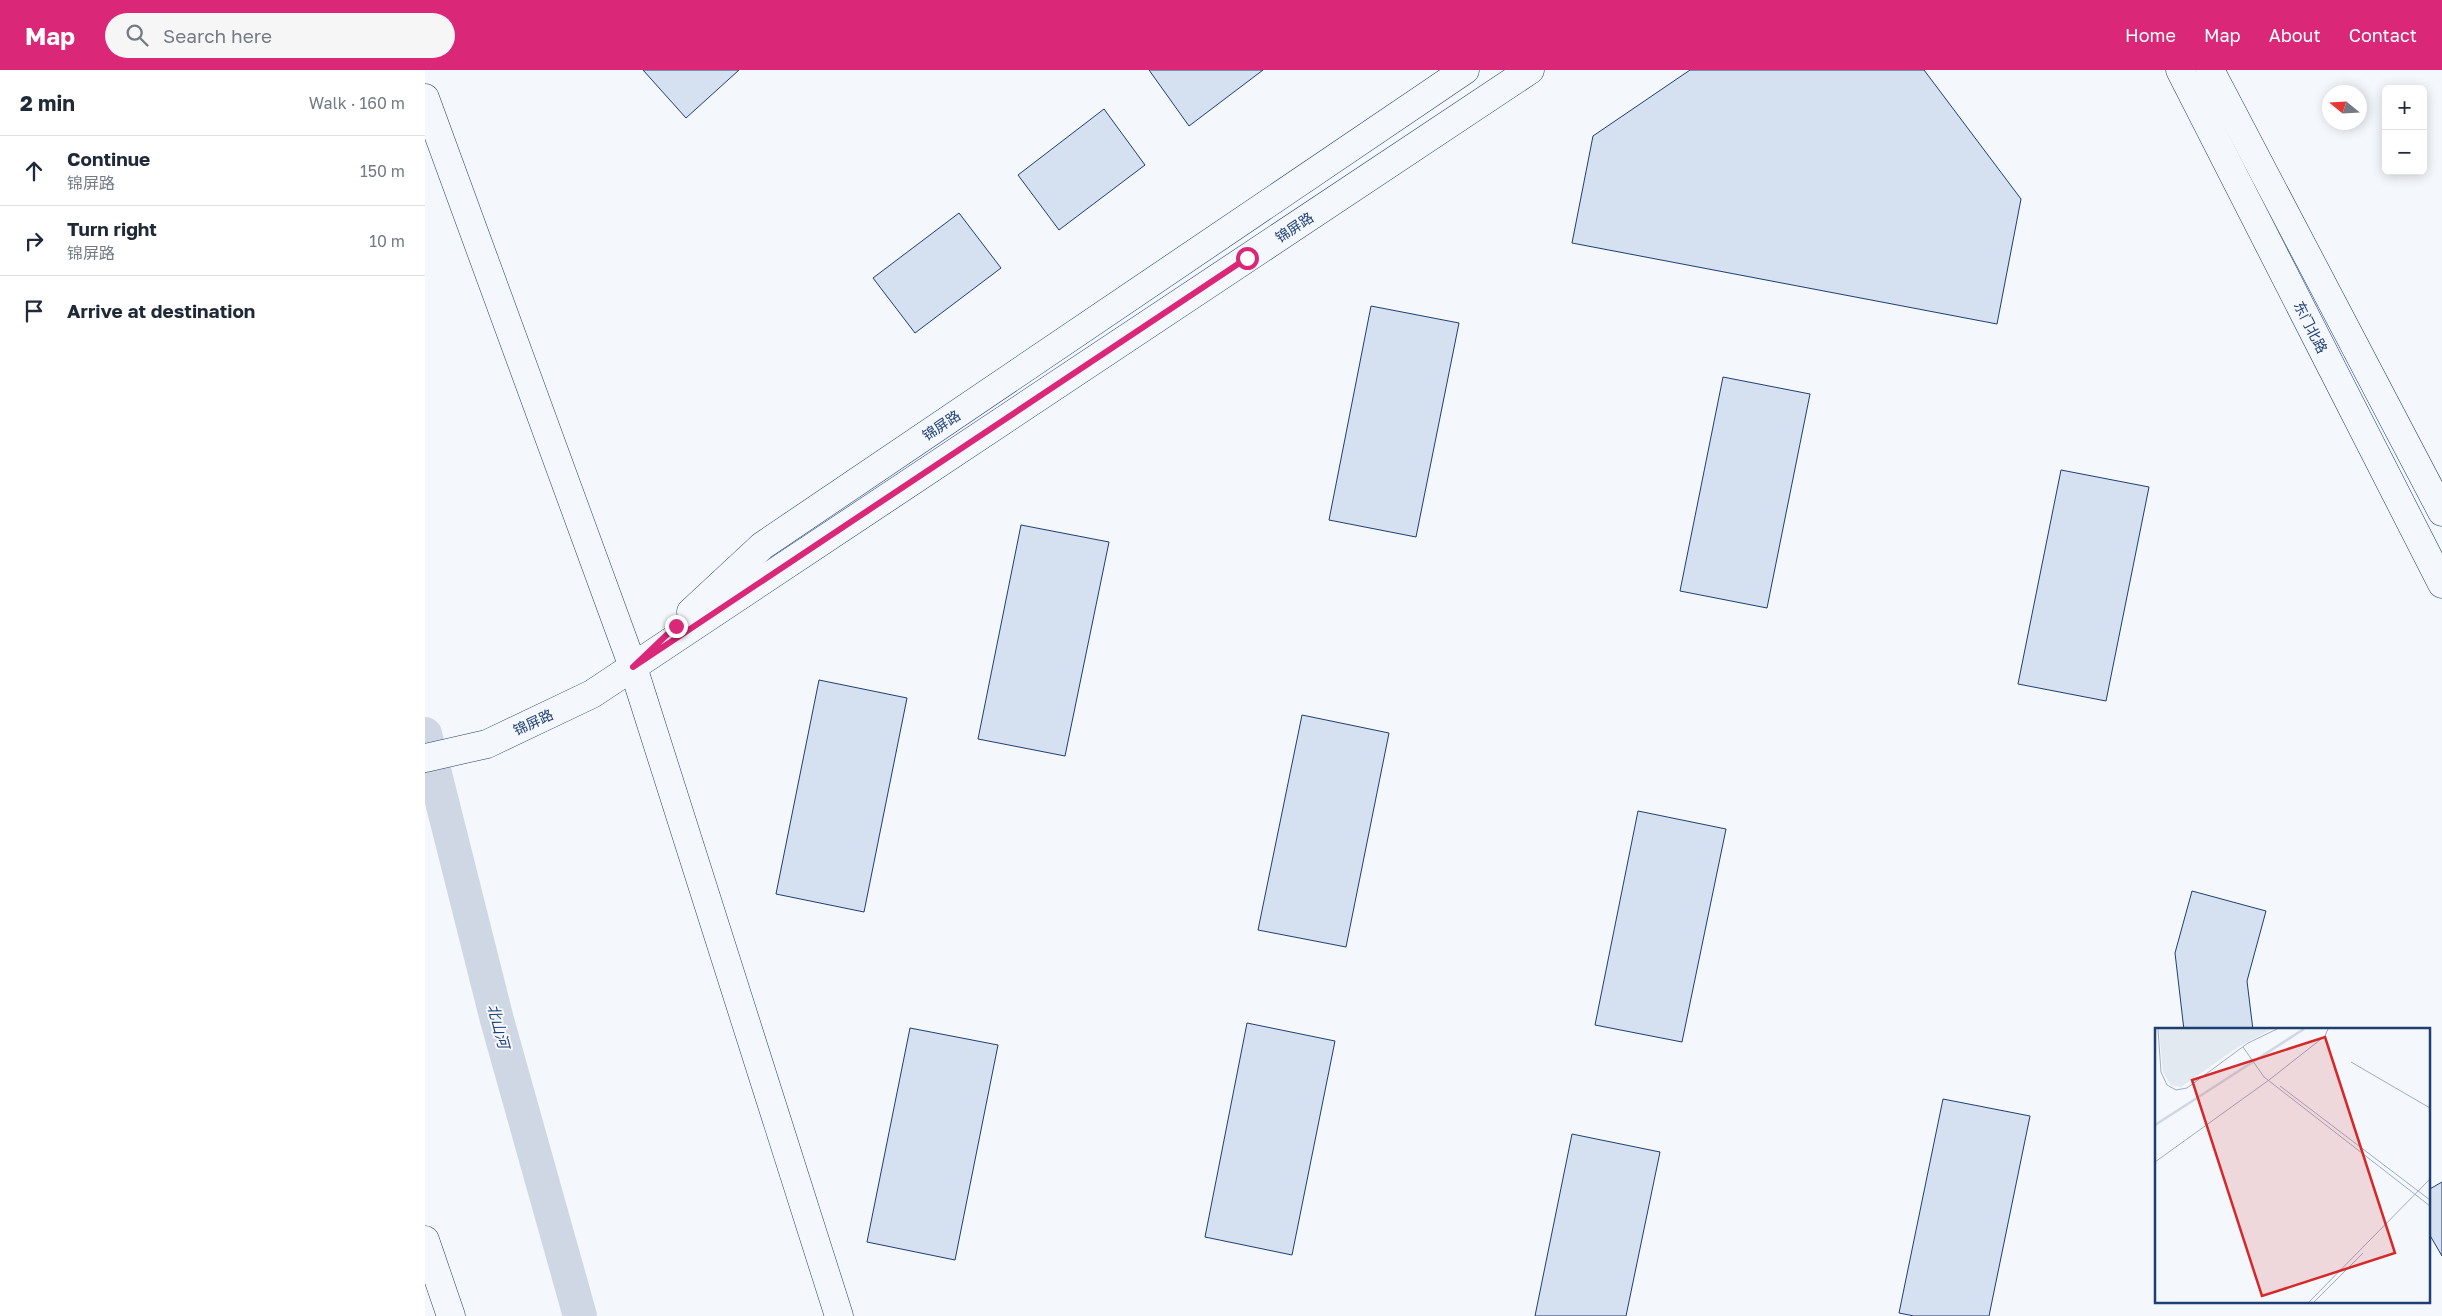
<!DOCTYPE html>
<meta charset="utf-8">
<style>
body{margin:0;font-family:"Golos Text","Noto Sans SC",sans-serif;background:#f6f6f7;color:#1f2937}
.controls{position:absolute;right:15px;top:15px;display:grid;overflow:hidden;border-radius:8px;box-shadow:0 2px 12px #0003}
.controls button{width:45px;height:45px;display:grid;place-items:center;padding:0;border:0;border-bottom:1px solid #e0e1e3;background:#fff;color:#1f2937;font:25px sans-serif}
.compass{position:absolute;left:1897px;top:15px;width:45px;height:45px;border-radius:50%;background:#fff;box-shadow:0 2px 12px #0003;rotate:288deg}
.stop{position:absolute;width:15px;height:15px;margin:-11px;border:4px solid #db2777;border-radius:50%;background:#fff}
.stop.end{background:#db2777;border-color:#fff;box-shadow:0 1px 5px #0008}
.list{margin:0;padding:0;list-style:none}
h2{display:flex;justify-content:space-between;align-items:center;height:65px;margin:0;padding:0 20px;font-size:21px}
h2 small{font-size:16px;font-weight:400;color:#747a83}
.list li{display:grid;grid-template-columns:32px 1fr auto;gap:15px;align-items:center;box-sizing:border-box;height:70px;padding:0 20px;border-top:1px solid #e0e1e3}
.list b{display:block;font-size:19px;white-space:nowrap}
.list p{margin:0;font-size:16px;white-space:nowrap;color:#747a83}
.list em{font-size:16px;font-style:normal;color:#747a83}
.icon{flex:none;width:28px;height:28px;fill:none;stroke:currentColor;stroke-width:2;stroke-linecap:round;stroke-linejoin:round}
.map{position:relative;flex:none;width:2017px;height:1246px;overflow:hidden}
header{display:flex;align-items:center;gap:30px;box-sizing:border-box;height:70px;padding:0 25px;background:#db2777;color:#fff}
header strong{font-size:24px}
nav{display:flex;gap:28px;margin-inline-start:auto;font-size:18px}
.search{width:350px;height:45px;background:#f6f6f7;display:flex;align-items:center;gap:12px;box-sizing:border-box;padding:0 18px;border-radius:28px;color:#747a83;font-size:19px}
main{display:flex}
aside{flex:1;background:#fff}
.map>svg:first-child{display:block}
</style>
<header>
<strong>Map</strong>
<div class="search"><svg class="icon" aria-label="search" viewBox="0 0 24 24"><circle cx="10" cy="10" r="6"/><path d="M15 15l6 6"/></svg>Search here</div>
<nav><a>Home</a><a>Map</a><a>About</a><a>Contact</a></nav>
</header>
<main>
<aside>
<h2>2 min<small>Walk · 160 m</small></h2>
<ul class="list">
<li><svg class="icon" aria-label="ahead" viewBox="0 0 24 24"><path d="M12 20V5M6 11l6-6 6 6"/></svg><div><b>Continue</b><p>锦屏路</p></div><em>150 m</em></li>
<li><svg class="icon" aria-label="right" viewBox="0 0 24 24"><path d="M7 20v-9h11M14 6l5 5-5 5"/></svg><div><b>Turn right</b><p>锦屏路</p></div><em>10 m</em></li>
<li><svg class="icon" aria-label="arrive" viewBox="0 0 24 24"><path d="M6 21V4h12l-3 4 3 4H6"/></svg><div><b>Arrive at destination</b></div></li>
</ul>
</aside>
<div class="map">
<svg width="2017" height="1246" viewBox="0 0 2017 1246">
<rect width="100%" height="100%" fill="#f4f7fb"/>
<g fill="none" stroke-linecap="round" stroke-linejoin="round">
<!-- canal -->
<path stroke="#cfd7e4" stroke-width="34" d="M0 664 72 950 155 1246"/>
</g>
<!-- building -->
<g fill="#d5e0f0" stroke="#1d3f73">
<path d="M218 0H314L261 48Z"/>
<path d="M724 0H838L764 56Z"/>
<path d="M1265 0H1499L1596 129 1572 254 1147 173 1168 66Z"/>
<path d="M679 39 720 95 634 160 593 105Z"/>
<path d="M534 143 576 198 490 263 448 208Z"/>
<path d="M946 236 1034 253 991 467 904 450Z"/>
<path d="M1298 307 1385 324 1342 538 1255 521Z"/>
<path d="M1636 400 1724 417 1681 631 1593 614Z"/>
<path d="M596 455 684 472 640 686 553 669Z"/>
<path d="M394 610 482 628 439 842 351 824Z"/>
<path d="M877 645 964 663 921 877 833 860Z"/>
<path d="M1213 741 1301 759 1257 972 1170 955Z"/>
<path d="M1767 821 1841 841 1822 911 1828 960H1759L1750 883Z"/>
<path d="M822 953 910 971 867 1185 780 1167Z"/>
<path d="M485 958 573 975 530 1190 442 1172Z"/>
<path d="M1518 1029 1605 1046 1564 1246H1489L1474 1243Z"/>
<path d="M1147 1064 1235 1082 1201 1246H1110Z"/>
<path d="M2017 1112V1186L2003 1162V1120Z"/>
</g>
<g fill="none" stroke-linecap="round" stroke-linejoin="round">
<defs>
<g id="minor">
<path d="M0 28 208 597 414 1246"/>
<path d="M266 542 337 476 1040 0"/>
<path d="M0 688 62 674 167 624 1105 0"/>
<path d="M0 1170 26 1246"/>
</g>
<g id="major">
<path d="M1755 0 2017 514"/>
<path d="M1785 0 2017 442"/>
</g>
</defs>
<!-- minor casing -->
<use href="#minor" stroke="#1d3f73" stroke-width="29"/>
<!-- major casing -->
<use href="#major" stroke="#1d3f73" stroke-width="29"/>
<!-- minor -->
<use href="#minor" stroke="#f4f7fb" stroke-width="28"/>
<!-- major -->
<use href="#major" stroke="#f4f7fb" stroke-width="28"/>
</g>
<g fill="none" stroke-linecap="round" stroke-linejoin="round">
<!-- route -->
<path stroke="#db2777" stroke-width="6" d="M251 556 208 597 822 188"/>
</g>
<g text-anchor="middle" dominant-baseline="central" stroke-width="4" stroke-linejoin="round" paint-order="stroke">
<!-- street labels -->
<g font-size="14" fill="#1d3f73" stroke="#f4f7fb">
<text transform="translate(869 157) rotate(-34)">锦屏路</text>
<text transform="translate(1886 257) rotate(63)">东门北路</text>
<text transform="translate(516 355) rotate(-34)">锦屏路</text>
<text transform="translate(108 652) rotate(-25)">锦屏路</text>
</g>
<!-- water labels -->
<g font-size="15" font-style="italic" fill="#1d3f73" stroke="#f4f7fb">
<text transform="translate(74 956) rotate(75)">北山河</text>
</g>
</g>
<!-- overview -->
<g transform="translate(1730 958)">
<rect width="275" height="275" fill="#f4f7fb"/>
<path d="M4 1H117L83 19 26 59 16 57 8 44Z" fill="#e3e9f0"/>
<path fill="none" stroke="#cfd7e4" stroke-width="2.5" d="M0 97 149 1"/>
<path fill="none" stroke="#9eadc5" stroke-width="1" d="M3 1 6 44 12 57 21 62 32 60 93 15 122 1M88 19 109 49 275 178M196 34 275 80M125 58 275 172M0 134 114 52 170 8 173 1M154 274 275 151M159 274 208 225"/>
<path fill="#d62828" fill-opacity="0.15" stroke="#d62828" stroke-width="2.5" d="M170 9 240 225 107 268 37 52Z"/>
<rect width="275" height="275" fill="none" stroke="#1d3f73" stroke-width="2.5"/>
</g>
</svg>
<div class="controls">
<button>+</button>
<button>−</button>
</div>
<svg class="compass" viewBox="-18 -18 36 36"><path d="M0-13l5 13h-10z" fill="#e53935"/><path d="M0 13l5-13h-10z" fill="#747a83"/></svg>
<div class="stop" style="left:822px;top:188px"></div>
<div class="stop end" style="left:251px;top:556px"></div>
</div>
</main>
